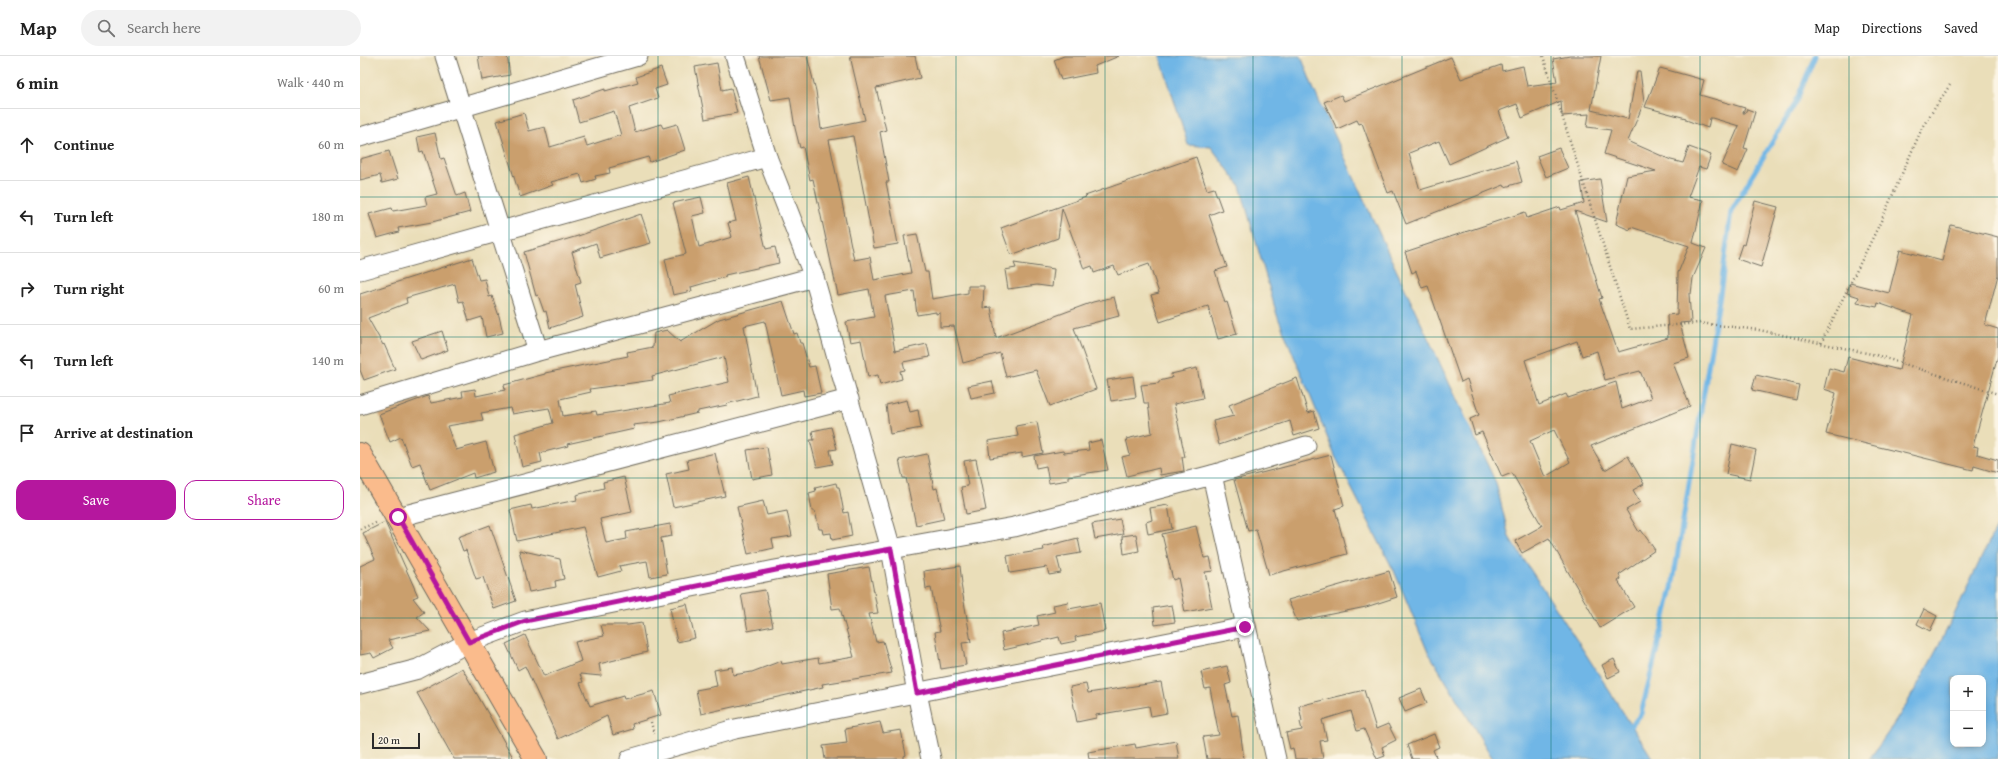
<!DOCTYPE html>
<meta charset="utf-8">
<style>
body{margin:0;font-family:"Gentium Book Plus",serif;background:#f2f2f2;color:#222}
.controls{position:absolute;right:12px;bottom:12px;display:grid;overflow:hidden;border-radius:8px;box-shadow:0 2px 6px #0003}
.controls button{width:36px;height:36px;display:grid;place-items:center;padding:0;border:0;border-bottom:1px solid #e0e0e0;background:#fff;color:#222;font:20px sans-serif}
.scale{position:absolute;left:12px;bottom:10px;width:48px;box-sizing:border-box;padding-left:4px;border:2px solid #2b2b2b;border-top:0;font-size:11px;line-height:14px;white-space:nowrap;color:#2b2b2b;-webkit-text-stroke:3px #fcf5e5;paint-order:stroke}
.stop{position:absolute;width:12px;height:12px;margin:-9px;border:3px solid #b5179e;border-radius:50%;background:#fff}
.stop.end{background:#b5179e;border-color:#fff;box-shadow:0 1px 4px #0008}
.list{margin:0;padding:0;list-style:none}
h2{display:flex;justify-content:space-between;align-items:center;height:52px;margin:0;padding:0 16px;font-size:17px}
h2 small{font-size:13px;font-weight:400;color:#767676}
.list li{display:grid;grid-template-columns:26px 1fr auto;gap:12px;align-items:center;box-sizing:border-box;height:72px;padding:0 16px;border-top:1px solid #e0e0e0}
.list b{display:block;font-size:15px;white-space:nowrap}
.list em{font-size:13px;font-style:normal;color:#767676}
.actions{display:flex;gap:8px;padding:12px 16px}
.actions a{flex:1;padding:9px 0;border:1px solid #b5179e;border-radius:12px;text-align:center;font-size:14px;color:#b5179e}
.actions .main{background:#b5179e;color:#fff}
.icon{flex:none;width:22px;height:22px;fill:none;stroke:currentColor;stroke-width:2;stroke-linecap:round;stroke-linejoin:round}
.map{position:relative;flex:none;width:1638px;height:703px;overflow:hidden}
header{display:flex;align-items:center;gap:24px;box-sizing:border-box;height:56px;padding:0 20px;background:#fff;border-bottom:1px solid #e0e0e0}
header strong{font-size:19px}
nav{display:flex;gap:22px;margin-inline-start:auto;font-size:14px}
.search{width:280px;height:36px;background:#f2f2f2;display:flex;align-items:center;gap:10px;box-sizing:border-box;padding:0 14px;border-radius:22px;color:#767676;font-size:15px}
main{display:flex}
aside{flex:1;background:#fff}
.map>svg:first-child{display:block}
</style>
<header>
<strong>Map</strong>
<div class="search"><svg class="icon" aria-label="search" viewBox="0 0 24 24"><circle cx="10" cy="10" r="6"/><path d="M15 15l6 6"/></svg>Search here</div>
<nav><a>Map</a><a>Directions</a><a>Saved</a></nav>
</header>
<main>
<aside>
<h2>6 min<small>Walk · 440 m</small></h2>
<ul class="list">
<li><svg class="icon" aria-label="ahead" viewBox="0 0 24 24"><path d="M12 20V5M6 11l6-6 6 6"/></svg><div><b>Continue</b></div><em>60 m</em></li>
<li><svg class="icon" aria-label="left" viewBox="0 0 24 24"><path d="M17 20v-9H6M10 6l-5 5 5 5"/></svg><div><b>Turn left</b></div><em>180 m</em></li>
<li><svg class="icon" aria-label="right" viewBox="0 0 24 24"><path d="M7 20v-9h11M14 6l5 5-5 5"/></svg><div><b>Turn right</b></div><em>60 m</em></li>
<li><svg class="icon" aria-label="left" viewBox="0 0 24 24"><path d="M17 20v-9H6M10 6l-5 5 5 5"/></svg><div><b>Turn left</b></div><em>140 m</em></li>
<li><svg class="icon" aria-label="arrive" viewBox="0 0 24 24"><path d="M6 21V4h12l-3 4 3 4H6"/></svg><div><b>Arrive at destination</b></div></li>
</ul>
<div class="actions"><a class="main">Save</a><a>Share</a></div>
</aside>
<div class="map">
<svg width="1638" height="703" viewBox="0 0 1638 703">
<rect width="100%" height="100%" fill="#fcf5e5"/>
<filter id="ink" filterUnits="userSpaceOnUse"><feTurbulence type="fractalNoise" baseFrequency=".025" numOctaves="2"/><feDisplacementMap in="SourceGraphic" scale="8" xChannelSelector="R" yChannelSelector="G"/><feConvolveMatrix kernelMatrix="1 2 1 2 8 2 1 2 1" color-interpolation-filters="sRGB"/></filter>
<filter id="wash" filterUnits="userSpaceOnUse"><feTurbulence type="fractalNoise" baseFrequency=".012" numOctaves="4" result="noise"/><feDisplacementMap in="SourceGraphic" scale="16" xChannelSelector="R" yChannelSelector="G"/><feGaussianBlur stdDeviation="0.9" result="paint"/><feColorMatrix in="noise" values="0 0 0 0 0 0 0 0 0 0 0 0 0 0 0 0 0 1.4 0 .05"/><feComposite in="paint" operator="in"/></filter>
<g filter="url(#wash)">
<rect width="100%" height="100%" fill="#eadeb9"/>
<!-- water -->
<g fill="#6fb6e6" stroke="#4d7088" fill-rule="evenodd">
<path d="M800 0H941L954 34 1032 205 1136 427 1149 481 1220 589 1293 703H1133L1067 594 1035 517 975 400 917 259 880 130 851 91 828 89Z"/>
<path d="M1638 467V703H1509C1563 633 1599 547 1638 467ZM1593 622H1623V688H1593Z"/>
</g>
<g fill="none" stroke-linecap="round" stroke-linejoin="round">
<!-- stream -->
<path stroke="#6fb6e6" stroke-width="5" d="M1268 674 1281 658 1312 532 1362 225 1371 155 1435 48 1455 0"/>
</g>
<g id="blocks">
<!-- building -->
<g fill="#ca9f6d" fill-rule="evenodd">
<path d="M118 0H147L150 19 122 24Z"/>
<path d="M399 0H447L456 35 461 73 505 64 490 0H555L560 22 516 32 526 74 520 76 529 126H526L538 188 514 192 493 80 469 84 494 204 510 201 514 224 551 217 544 180 557 178 565 216H568L572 243 608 237V230H624L623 252 631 251 636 282 733 246 754 241 759 260 714 272 736 333 690 350 676 314 646 321 640 297 603 307 594 270 580 271V257L576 258V256L557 259 554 235 525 240 535 295 567 288 570 301 543 306 545 314 540 315 542 323 520 329 518 319 508 321 501 284 490 286 486 266 514 261 509 233 478 239 453 123 450 124 443 91 440 92 435 72 430 41 411 44Z"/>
<path d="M704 0H759L735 10 736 17 701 24 694 4Z"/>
<path d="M1210 0H1241L1231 54 1268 63 1277 15H1280L1284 46 1268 85 1311 104 1323 107 1329 91 1351 99 1346 113 1339 111 1328 141 1343 144 1333 187 1346 192 1333 222 1331 238H1329L1331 266 1320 267 1329 302 1313 307 1330 350 1231 390 1245 414 1268 400 1284 428 1273 434 1280 446 1266 454 1279 476 1281 474 1295 494 1259 519 1261 523 1258 525 1274 551 1240 572 1189 482 1162 497 1155 485 1182 470 1152 417 1142 421 1122 376 1115 379 1110 363 1119 359 1107 323 1101 326 1068 230 1062 232 1056 215 1052 217 1045 196 1165 156 1167 162 1200 151 1201 154 1224 147 1221 126 1240 123 1247 166 1215 155 1242 242 1239 243 1258 296 1308 282 1307 259 1317 258 1318 217 1329 190 1271 171 1270 174 1256 168 1267 120 1296 115 1244 98 1251 74 1227 71 1229 58 1202 60 1201 45 1162 62 1157 48 1139 55 1148 81 1089 108 1079 85 1049 97 1060 134 1156 105 1162 126 1145 131 1144 129 1046 168 1033 135 1028 137 1002 67 999 68 997 64 977 73 964 46 981 39 984 45 1091 1 1101 23 1141 9 1142 15 1163 10 1167 30 1197 26 1193 3ZM1217 285 1222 300 1237 295 1245 324 1280 315 1291 342 1262 353 1256 326 1208 342 1206 338 1179 349 1165 304ZM1194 374 1210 406 1185 421 1170 385Z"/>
<path d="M357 7 362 34 371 32 377 57 345 63 335 11Z"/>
<path d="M301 12 307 29 295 33 298 42 269 52 275 76 301 68 303 72 317 68 325 94 290 106 288 101 249 112 250 117 235 120 236 123 223 127 220 118 191 126 193 129 160 141 137 65 164 57 169 75 185 71 190 91 224 81 227 90 261 79 254 55 219 66 213 44 245 33V35L278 26 276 21Z"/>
<path d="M1300 12 1344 24 1340 39 1385 52 1383 57H1385L1387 53 1395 56 1384 92 1388 93 1378 116 1362 109 1379 70 1352 62H1350L1348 72 1326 64V62L1285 51Z"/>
<path d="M75 77 81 103 84 102 97 140 105 137 110 156 72 166 38 172 39 176 17 182 9 158 32 152 33 155 67 149 65 141 77 138 63 95 60 96 57 81Z"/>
<path d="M1199 92 1208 112 1186 121 1177 100Z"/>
<path d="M29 95 38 123 22 127 20 119 0 124V103Z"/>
<path d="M836 101 847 134 854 132 862 154 849 159 867 211 855 215 865 247 867 246 877 278 858 283 848 250 800 266 791 239 799 237 789 208 758 219 754 210 734 217 732 210 724 213 702 152 698 182 651 199 641 172 726 141 725 140Z"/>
<path d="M389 121 406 193 415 191 419 207 365 219 366 221 331 231 332 235 313 239 305 203 326 198 313 147 341 141 345 157 332 160 339 191 372 181 368 167 376 165 367 127Z"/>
<path d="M1395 145 1418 151 1401 211 1377 203 1382 188 1384 189Z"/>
<path d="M281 158 291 187 240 202 236 187 212 196 221 226 215 228 223 261 190 272 186 255 184 256 178 239 176 240 164 196 218 180Z"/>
<path d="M1591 169 1638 181V219L1625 269 1638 273V300L1613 390 1618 391 1617 398 1638 404V417L1614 410 1613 414 1466 378 1476 337 1464 333 1469 312 1484 316 1488 301 1539 314 1553 259 1518 247 1517 251 1497 247 1499 241 1487 237 1490 227 1529 237 1540 194 1582 205Z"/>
<path d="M112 202 119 224 125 223 129 241 132 240 139 260 143 277 126 281 122 261 109 265 103 245 99 246 95 228 46 242 47 247 8 262 23 289 24 288 35 313 4 324 0 314V238Z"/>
<path d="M654 207 694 213 692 231 677 229 648 233 645 214 656 212Z"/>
<path d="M423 245 434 278 437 277 440 287H442L449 311 455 310 461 337 444 340 443 334 421 339 405 265 384 270 397 340 366 348 367 349 338 355V357L299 366 273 369 274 373 207 388 208 390 180 397 182 406 162 411 155 378 193 367 189 352 152 358 150 352 121 357 123 364 87 370 96 394 126 386 134 416 114 422 113 417 70 434 60 407 52 410 41 381 30 386 19 358 68 340 71 347 103 341 102 335 115 333 116 340 145 334 144 329 185 318V317L268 300 267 296 293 291 294 277 307 274 320 286 359 263ZM364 301 369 326 308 340 310 347 237 359 236 355 203 360 200 343 231 336 230 333 293 324 292 320Z"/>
<path d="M82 275 88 294 61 304 52 285Z"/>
<path d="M837 312 843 342 814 348 825 401H822L824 415 800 419 799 412 767 420 762 401 770 399 766 383 792 377 788 347H784L781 329 799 327V325L812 322 811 318Z"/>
<path d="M1396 319 1439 329 1436 344 1392 334Z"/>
<path d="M773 320 776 341 751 345 747 324Z"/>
<path d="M937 322 948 357 954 355 959 372 934 380 930 365 859 389 853 365 874 360 869 349Z"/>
<path d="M632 325 635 337 611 342 608 330Z"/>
<path d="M547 344 550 356 558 354 561 372 530 378 526 349Z"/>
<path d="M677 366 683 397 662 401V397L630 402 628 385 658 380 656 370Z"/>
<path d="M471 371 477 393 470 394 473 408 457 411 450 384H454L452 375Z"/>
<path d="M741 384 748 414 708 420V424L689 427 686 410 676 412 674 400 703 395 704 397 729 394 728 387Z"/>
<path d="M1372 388 1396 394 1390 423 1366 418Z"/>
<path d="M407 391 412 419 392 423 387 394Z"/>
<path d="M355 397 365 440 313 451 306 418 329 413 327 404Z"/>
<path d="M567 398 574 433 577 432 584 463 556 469 546 422H543L539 404Z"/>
<path d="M971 399 984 450 975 453 987 498 909 519 896 473 888 475 874 424Z"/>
<path d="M616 403 626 454 606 458 601 431 608 430 604 405Z"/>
<path d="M264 421 272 456 240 463 246 487 267 483 266 476 310 468 312 480 301 482 307 518 290 521 287 505 259 510 261 515 238 521 223 471 157 485 150 454 171 449 172 453 217 444 216 439 244 432 243 426Z"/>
<path d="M476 427 477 431H479L484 457 488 456 492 480 472 484 471 477 463 478 462 473H459L455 455H452L449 437 456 435 455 432Z"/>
<path d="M403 445 407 459 427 455 432 480 412 483 414 492 388 498 377 451Z"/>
<path d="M808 449 812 473 788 478 786 466 792 464 790 452Z"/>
<path d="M760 463 763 478 735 483 732 468Z"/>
<path d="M25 466 58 540 53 542 64 556 57 561 70 575 28 584 33 592 14 602 11 597 0 599V510L15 503 3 477Z"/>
<path d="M130 469 156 545 134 553 123 521 116 523 106 494 103 495 98 481Z"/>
<path d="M836 470 844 502 850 501 853 515 845 516 852 551 825 556 818 522 813 524 802 478Z"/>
<path d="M776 478 779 495 764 498 762 480Z"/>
<path d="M718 482 721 497 697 501 701 517 689 519 687 511 650 517 647 500 684 494 683 491Z"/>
<path d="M159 494 200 503 204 523 195 525 196 531 169 536Z"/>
<path d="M600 510 602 528H601L611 586 602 587 606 609 581 613 575 576 580 575 571 532 566 533 564 515Z"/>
<path d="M509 511 518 557 509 558 516 586 523 585 532 617 462 628 463 631 341 658 336 634 357 630 354 614 372 611 373 619 392 616 421 605 422 608 458 602 459 607 494 601 480 552 472 553 467 518Z"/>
<path d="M1029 515 1037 541 1006 551 937 565 928 544Z"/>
<path d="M405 534 413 570 388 575 381 538Z"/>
<path d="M708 546 709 553 740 547 745 575 715 581 716 585 701 588 699 581 644 594 641 577 679 569 677 560 695 556 693 549Z"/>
<path d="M327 548 335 582 317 586 310 552Z"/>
<path d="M812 549 815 566 795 569 793 552Z"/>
<path d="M1564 553 1577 560 1570 575 1557 568Z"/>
<path d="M282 567 287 596 239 608 241 620 220 618 223 626 220 627 230 650 263 640 264 643 294 635 301 659 272 668 273 673 253 679 247 660 198 683 165 610 158 614 146 588 165 579 184 620 221 605 215 586 244 580 241 569H268Z"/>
<path d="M1254 603 1260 616 1248 622 1242 609Z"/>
<path d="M867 610 871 627 865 629 872 660 878 659 884 703H847L843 681 859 679 850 632 845 633 841 616Z"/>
<path d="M102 612 154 703H94L57 637Z"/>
<path d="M801 626 807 657 791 660 789 650 736 659V662L717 666 710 631 726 628 728 637Z"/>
<path d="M1061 633 1067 647 1045 656 1039 642Z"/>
<path d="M1004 634 1016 673 1028 668 1036 684 1022 691 1025 700 1017 703 1004 673 997 675 991 655 962 664 967 684 960 685 963 703H935L933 692 930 693 926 677 942 674 940 666 942 665 939 650Z"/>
<path d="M520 666 523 677 541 674 546 699 544 700V703H465L463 690 487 687 485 673Z"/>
<path d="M1074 678 1079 691 1073 694 1077 703H1052L1047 689Z"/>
<path d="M816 685 819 703H729L728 696 775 688 776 692Z"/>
</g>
</g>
</g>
<g filter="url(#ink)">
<use href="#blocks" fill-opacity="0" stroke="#6e6a5d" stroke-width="1"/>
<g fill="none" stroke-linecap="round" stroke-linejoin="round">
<defs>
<g id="minor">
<path d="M85 0 178 295"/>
<path d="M375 0 407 101 454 221 531 493 557 637 571 703"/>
<path d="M0 81 278 0"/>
<path d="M0 214 407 101"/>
<path d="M0 349 178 295 454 221"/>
<path d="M852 419 916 703"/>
<path d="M38 461 489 343"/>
<path d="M0 628 58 613 109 586 165 565 415 514 654 471 852 419 946 390"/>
<path d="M270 703 375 673 885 571"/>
</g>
<path id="primary" d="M0 398 176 703"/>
</defs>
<!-- minor casing -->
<use href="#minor" stroke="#6e6a5d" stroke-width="21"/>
<!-- primary casing -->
<use href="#primary" stroke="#6e6a5d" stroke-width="24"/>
<!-- path -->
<g stroke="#6e6a5d" stroke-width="2.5" stroke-dasharray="1 3" stroke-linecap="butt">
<path d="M1183 0 1270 273 1339 267 1399 274 1516 299 1638 338"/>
<path d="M1461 287 1522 163 1563 70 1590 29"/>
<path d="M0 473 18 466"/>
<path d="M291 666 294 678"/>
</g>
<!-- minor -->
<use href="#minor" stroke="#fff" stroke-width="19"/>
<!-- primary -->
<use href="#primary" stroke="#fabb8c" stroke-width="22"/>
</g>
</g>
<g fill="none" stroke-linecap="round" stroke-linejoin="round" filter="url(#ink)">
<!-- route -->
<path stroke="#b5179e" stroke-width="5" d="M38 461 109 586 165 565 416 514 531 493 557 637 885 571"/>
</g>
<!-- grid -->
<path fill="none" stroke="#0f766e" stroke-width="1" stroke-opacity="0.55" d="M149 0V703M298 0V703M447 0V703M596 0V703M745 0V703M893 0V703M1042 0V703M1191 0V703M1340 0V703M1489 0V703M0 141H1638M0 281H1638M0 422H1638M0 562H1638"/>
</svg>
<div class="controls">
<button>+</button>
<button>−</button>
</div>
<div class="scale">20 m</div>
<div class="stop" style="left:38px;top:461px"></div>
<div class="stop end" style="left:885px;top:571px"></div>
</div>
</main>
